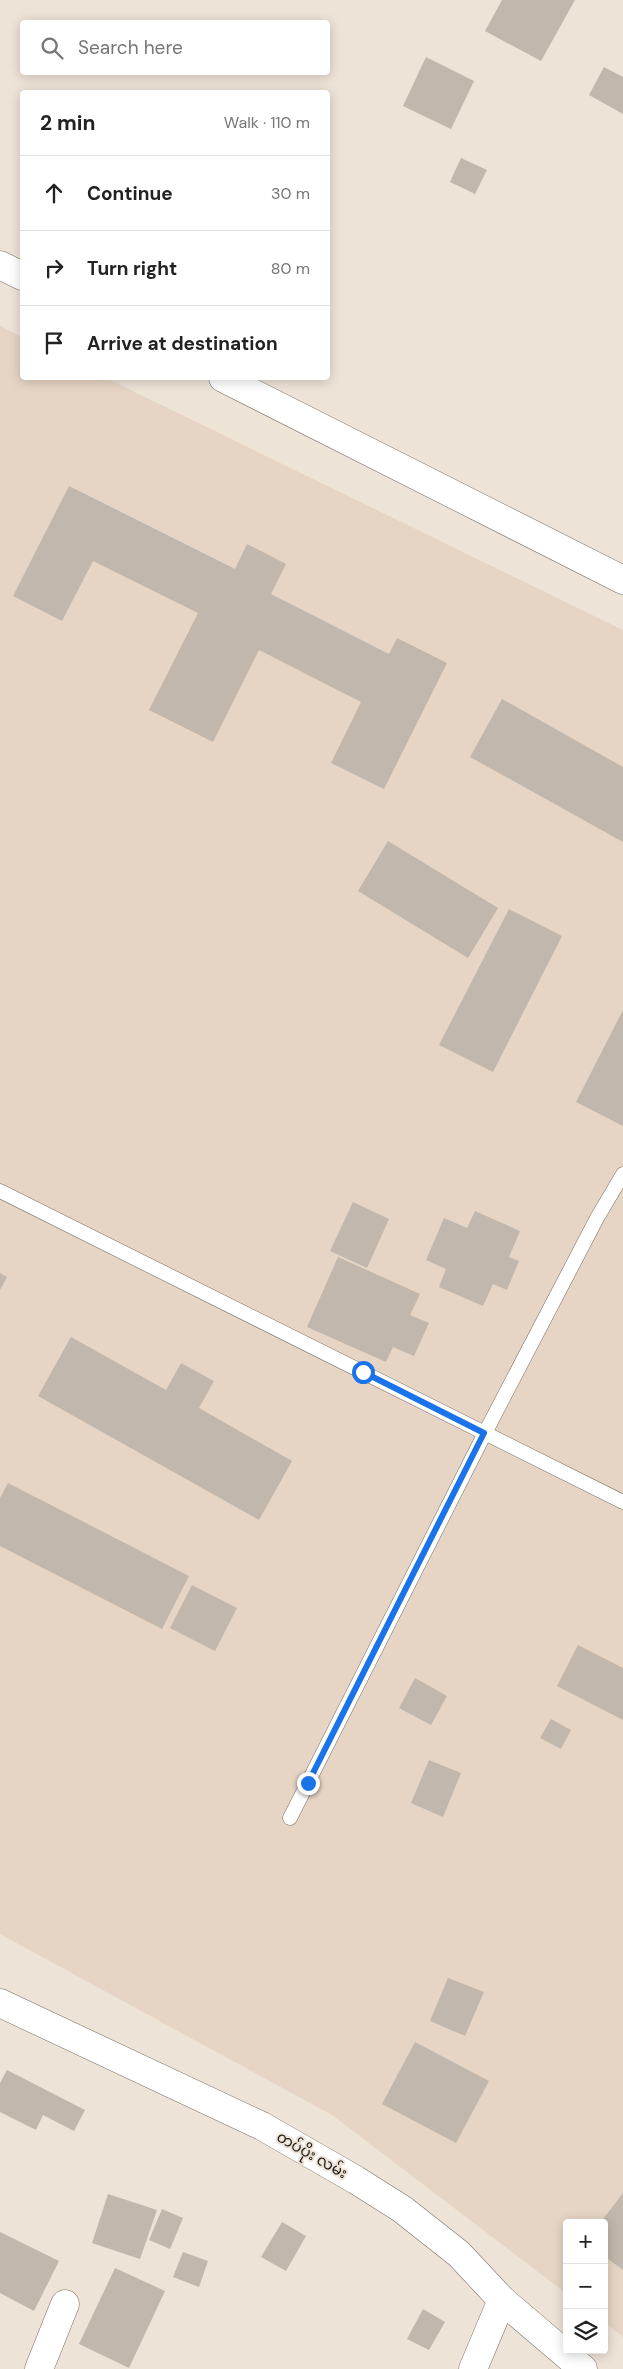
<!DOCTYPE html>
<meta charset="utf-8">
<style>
body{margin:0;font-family:"DM Sans","Noto Sans Myanmar",sans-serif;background:#f6f6f6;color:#222}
.controls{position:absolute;right:15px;bottom:15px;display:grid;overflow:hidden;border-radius:5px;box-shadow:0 2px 12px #0003}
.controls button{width:45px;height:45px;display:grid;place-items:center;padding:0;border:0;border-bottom:1px solid #e0e0e0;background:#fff;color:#222;font:25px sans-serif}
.stop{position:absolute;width:15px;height:15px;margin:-11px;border:4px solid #1a73e8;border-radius:50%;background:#fff}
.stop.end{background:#1a73e8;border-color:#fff;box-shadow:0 1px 5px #0008}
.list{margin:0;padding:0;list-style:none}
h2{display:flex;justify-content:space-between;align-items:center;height:65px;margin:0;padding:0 20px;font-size:21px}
h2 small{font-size:16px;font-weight:400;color:#767676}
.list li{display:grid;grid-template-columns:32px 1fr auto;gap:15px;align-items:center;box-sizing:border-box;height:75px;padding:0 20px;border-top:1px solid #e0e0e0}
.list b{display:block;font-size:19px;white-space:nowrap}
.list em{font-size:16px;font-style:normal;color:#767676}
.icon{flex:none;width:28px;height:28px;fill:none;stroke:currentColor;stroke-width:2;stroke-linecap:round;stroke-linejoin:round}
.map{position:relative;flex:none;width:623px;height:2369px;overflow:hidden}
.search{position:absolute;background:#fff;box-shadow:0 2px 12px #0003;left:20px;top:20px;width:310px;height:55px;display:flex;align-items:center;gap:12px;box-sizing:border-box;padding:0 18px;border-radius:5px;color:#767676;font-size:19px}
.panel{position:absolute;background:#fff;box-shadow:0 2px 12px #0003;left:20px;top:90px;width:310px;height:290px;border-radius:5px}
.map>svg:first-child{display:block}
</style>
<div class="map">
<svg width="623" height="2369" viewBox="0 0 623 2369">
<rect width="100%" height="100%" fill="#eee3d7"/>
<!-- built -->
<path fill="#e6d5c4" d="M0 326 22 337V378H106L623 630V2337L604 2322V2223H567V2294L332 2115 0 1934Z"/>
<!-- building -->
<g fill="#c2b7ac">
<path d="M502 0H575L541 61 485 31Z"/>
<path d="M426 57 474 81 451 129 403 106Z"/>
<path d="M604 67 623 77V114L589 95Z"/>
<path d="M461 158 487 170 475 194 450 182Z"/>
<path d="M69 486 235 569 247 544 286 564 271 594 389 654 397 638 447 663 384 789 331 763 361 702 259 650 213 742 149 710 198 613 93 561 62 621 13 596Z"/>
<path d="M502 699 623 767V842L470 757Z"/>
<path d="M388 841 498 908 468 958 358 891Z"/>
<path d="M509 909 562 936 493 1072 439 1045Z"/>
<path d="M623 1010V1126L576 1102Z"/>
<path d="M353 1202 389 1219 367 1268 330 1251Z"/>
<path d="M475 1211 520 1231 509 1257 519 1261 507 1290 493 1284 483 1306 439 1287 446 1269 426 1260 444 1218 467 1228Z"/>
<path d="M338 1257 420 1294 410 1315 429 1323 414 1356 393 1347 386 1362 307 1327Z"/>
<path d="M0 1273 7 1277 0 1290Z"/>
<path d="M71 1337 166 1390 181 1363 214 1381 199 1408 292 1461 259 1520 38 1396Z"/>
<path d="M8 1483 189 1576 162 1629 0 1546V1498Z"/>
<path d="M192 1585 237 1608 215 1651 170 1628Z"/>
<path d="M578 1645 623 1668V1720L557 1686Z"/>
<path d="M415 1678 447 1696 431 1725 399 1708Z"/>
<path d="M551 1719 571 1730 561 1749 540 1738Z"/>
<path d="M429 1760 461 1773 443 1817 411 1803Z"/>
<path d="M448 1978 484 1992 465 2036 430 2021Z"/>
<path d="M415 2042 489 2081 456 2143 382 2104Z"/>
<path d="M7 2070 85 2110 74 2131 43 2115 36 2130 0 2112V2083Z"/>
<path d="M623 2193V2270L604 2256V2223H600Z"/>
<path d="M108 2194 157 2210 140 2259 92 2243Z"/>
<path d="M162 2209 183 2218 170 2249 149 2240Z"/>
<path d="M282 2222 306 2236 286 2271 261 2257Z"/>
<path d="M0 2232 59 2261 34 2311 0 2293Z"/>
<path d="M183 2252 208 2261 199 2287 173 2277Z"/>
<path d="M115 2268 165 2291 129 2368 79 2344Z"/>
<path d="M423 2309 445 2322 429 2350 407 2339Z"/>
</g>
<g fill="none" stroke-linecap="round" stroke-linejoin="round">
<defs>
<g id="lane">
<path d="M0 1191 623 1502"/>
<path d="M290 1818 485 1433 597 1218 623 1174"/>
</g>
<g id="street">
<path d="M0 265 22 276"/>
<path d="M223 378 623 580"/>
<path d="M39 2369 65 2304"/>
<path d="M473 2369 502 2300"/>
</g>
<path id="secondary" d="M0 2003 262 2126 356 2180 402 2209 459 2254 502 2300 583 2369"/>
</defs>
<!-- lane casing -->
<use href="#lane" stroke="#786e64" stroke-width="15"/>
<!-- street casing -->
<use href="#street" stroke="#786e64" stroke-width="29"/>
<!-- secondary casing -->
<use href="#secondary" stroke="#786e64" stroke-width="29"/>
<!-- lane -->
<use href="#lane" stroke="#fff" stroke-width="14"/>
<!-- street -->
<use href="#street" stroke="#fff" stroke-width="28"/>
<!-- secondary -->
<use href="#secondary" stroke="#fff" stroke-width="28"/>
</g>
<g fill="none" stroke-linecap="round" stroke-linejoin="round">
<!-- route -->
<path stroke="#1a73e8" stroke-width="6" d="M308 1783 484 1433 363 1372"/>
</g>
<g text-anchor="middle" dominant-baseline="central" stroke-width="4" stroke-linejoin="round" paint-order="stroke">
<!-- street labels -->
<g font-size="15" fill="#1e1a16" stroke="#eee3d7">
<text transform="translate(312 2155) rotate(30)">တပ်ပိုး လမ်း</text>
</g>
</g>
</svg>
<div class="controls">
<button>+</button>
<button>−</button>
<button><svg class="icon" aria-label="layers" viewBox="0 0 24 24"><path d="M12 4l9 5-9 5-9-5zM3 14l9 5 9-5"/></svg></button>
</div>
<div class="stop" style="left:363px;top:1372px"></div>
<div class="stop end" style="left:308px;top:1783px"></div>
<div class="search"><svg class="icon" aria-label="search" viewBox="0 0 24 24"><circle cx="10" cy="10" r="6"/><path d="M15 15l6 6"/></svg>Search here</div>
<section class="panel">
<h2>2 min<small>Walk · 110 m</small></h2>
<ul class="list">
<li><svg class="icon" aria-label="ahead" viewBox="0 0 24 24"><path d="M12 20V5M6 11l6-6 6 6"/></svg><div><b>Continue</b></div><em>30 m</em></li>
<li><svg class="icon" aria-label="right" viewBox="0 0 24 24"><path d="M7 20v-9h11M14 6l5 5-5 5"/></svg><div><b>Turn right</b></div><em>80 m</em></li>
<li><svg class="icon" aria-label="arrive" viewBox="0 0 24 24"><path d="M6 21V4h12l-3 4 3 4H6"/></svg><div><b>Arrive at destination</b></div></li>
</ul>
</section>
</div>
